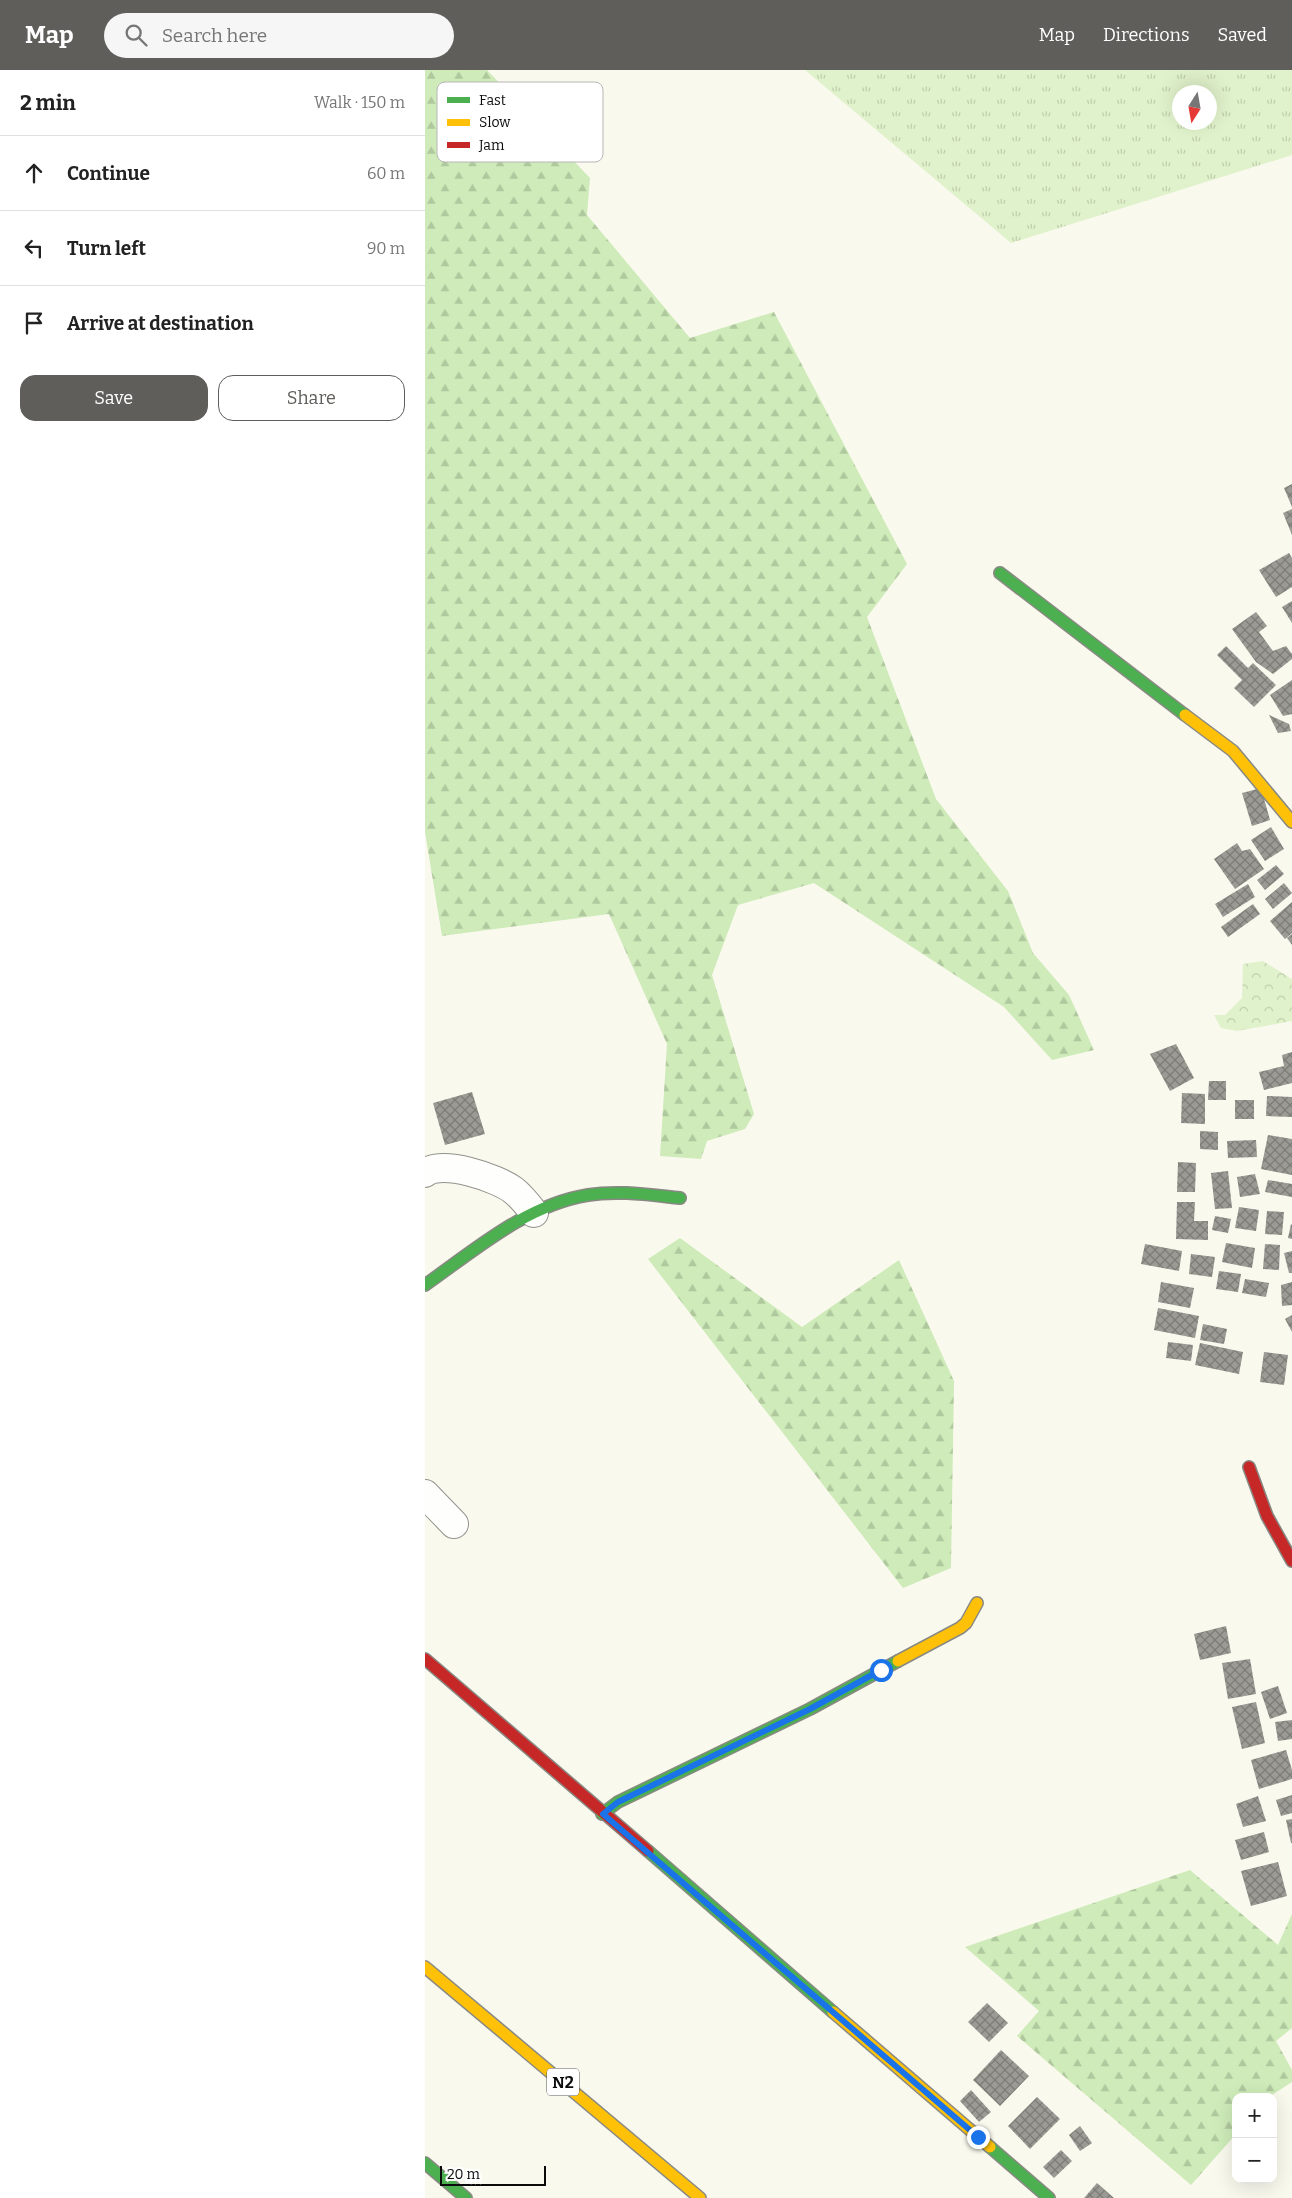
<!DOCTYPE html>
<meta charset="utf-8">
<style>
body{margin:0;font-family:Bitter,serif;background:#f6f6f6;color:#222}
.controls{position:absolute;right:15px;bottom:15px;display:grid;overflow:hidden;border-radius:10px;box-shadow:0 5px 20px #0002}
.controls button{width:45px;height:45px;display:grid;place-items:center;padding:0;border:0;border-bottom:1px solid #e0e0e0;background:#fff;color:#222;font:25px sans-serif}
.compass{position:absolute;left:747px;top:15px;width:45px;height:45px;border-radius:50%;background:#fff;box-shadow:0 5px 20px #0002;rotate:191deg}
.scale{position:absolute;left:15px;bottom:12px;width:106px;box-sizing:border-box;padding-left:5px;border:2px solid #0b0b0b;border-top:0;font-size:14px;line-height:18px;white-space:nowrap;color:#0b0b0b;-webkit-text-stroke:4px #fff;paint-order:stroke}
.stop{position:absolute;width:15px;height:15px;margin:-11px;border:4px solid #1a73e8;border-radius:50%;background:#fff}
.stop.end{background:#1a73e8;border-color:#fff;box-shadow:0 1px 5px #0008}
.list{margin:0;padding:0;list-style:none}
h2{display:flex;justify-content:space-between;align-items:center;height:65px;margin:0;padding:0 20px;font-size:21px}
h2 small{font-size:16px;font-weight:400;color:#767676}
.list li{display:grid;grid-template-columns:32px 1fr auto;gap:15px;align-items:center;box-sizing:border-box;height:75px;padding:0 20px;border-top:1px solid #e0e0e0}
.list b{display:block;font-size:19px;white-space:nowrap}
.list em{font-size:16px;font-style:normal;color:#767676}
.actions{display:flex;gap:10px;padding:15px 20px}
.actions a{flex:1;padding:11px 0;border:1px solid #5f5e5a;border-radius:15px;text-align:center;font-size:18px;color:#5f5e5a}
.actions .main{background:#5f5e5a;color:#fff}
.icon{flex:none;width:28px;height:28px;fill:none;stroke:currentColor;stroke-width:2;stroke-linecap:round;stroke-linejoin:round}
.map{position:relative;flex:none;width:867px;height:2128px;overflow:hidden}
header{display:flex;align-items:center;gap:30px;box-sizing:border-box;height:70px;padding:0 25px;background:#5f5e5a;color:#fff}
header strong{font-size:24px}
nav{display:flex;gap:28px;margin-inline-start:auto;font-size:18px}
.search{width:350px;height:45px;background:#f6f6f6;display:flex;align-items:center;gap:12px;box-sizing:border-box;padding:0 18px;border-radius:28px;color:#767676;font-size:19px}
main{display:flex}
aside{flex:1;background:#fff}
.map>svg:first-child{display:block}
</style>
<header>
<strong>Map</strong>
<div class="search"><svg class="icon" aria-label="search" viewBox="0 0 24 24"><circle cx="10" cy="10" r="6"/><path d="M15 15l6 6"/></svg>Search here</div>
<nav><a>Map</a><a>Directions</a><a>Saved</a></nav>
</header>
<main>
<aside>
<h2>2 min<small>Walk · 150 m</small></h2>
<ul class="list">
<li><svg class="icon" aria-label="ahead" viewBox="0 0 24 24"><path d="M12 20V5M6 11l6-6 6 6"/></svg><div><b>Continue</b></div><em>60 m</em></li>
<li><svg class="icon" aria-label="left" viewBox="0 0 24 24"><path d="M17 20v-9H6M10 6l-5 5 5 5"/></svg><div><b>Turn left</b></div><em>90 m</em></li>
<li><svg class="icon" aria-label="arrive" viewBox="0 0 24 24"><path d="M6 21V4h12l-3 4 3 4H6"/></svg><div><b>Arrive at destination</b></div></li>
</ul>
<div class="actions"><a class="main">Save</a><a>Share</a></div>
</aside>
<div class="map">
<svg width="867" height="2128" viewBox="0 0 867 2128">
<defs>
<pattern id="grass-tufts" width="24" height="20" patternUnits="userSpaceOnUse" patternTransform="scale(1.25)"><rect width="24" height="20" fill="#e0f2cb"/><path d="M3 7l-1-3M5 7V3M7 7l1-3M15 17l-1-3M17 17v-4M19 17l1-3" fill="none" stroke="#bfcead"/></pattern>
<pattern id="forest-firs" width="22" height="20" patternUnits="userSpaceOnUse" patternTransform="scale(1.25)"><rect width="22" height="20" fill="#ceebb9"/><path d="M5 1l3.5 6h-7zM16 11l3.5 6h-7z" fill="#b0c89e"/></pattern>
<pattern id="park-crowns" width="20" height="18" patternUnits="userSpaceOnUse" patternTransform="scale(1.25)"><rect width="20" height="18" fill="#e0f2cb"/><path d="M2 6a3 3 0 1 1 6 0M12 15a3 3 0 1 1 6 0" fill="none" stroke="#bfcead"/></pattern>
<pattern id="building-cross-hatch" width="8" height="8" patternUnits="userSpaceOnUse" patternTransform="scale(1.25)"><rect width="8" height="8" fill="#9c9a94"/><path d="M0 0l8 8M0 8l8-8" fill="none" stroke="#7d7c77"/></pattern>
</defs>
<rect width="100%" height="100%" fill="#faf9ee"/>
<!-- grass -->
<path fill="url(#grass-tufts)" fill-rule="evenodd" d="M380 0H867V85L586 173ZM754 22H784V52H754Z"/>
<!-- forest -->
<g fill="url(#forest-firs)">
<path d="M0 0H62L165 108 162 145 265 268 349 242 482 494 442 547 511 729 583 821 608 883 644 925 669 980 627 990 579 937 389 813 313 835 287 905 329 1044 320 1059 282 1071 276 1089 235 1086 242 974 184 844 17 866 0 762Z"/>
<path d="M255 1168 377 1257 474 1190 529 1311 526 1498 478 1518 223 1189Z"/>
<path d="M765 1800 853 1875 867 1844V1958L851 1971 867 2000V2012L844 2027H811V2064L766 2115 592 1966 614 1941 540 1877Z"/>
</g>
<!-- park -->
<path fill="url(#park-crowns)" d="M838 891 867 909V951L812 961 796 958 789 945H800L817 928 818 894Z"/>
<!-- building -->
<g fill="url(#building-cross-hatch)">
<path d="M867 414V437L859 418Z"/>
<path d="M867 439V465L858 443Z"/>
<path d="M864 483 867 488V517L851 527 834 500Z"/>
<path d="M867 531V553L857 537Z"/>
<path d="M831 542 842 556 834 562 848 581 861 576 867 584V589L848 604 831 592 807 559Z"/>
<path d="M801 576 823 598 828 593 851 615 829 637 809 618 817 610 792 585Z"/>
<path d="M867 610V644L858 646 845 625Z"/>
<path d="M844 645 864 654 866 661 853 663Z"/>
<path d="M836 718 845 750 827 756 817 723Z"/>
<path d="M846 757 859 779 840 791 826 770Z"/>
<path d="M812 773 817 781 825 779 839 799 810 819 789 789Z"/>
<path d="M851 795 859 804 840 820 832 810Z"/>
<path d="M859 813 867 823 848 839 840 829Z"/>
<path d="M823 814 830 827 798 847 790 834Z"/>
<path d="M867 832V863L860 869 845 851Z"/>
<path d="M828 834 835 844 803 867 796 857Z"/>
<path d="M867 864V875L862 868Z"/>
<path d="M751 974 769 1008 745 1021 725 984Z"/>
<path d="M867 982V1013L839 1020 834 1002 859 996 857 985Z"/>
<path d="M784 1011H801V1030H783Z"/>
<path d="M47 1022 60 1064 20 1075 8 1033Z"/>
<path d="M757 1023 780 1024V1054L756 1053Z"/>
<path d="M842 1026 867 1027V1047L841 1046Z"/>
<rect x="810" y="1030" width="19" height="19"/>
<path d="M775 1061 793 1062V1080L775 1079Z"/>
<path d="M843 1065 867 1069V1105L836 1099Z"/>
<path d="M831 1070 832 1087 803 1088 802 1071Z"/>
<path d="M753 1092 771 1093 770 1122H752Z"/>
<path d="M803 1101 807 1138 790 1139 786 1103Z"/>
<path d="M830 1104 835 1124 815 1127 812 1107Z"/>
<path d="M843 1110 867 1114V1127L840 1122Z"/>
<path d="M752 1132H770L769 1151H783V1170L751 1169Z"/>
<path d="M814 1137 834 1140 831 1161 810 1158Z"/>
<path d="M842 1141 859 1142 857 1165 840 1164Z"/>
<path d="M790 1146 806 1149 803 1163 787 1160Z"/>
<path d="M866 1154 867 1155V1169L863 1168Z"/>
<path d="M801 1173 830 1178 827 1198 797 1192Z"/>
<path d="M720 1174 757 1181 754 1201 716 1194Z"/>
<path d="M840 1174 855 1175 854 1200 838 1199Z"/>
<path d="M867 1181V1203H864L859 1183Z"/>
<path d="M766 1184 790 1187 787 1207 764 1204Z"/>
<path d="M794 1201 816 1204 813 1222 791 1219Z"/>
<path d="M820 1209 844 1213 841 1227 817 1223Z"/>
<path d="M736 1212 769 1218 765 1238 733 1232Z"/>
<path d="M867 1212V1235L857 1236 856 1215Z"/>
<path d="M733 1238 774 1246 770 1268 729 1260Z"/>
<path d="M867 1245V1262L860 1249Z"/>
<path d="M778 1254 802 1259 799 1274 775 1270Z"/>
<path d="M743 1272 768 1275 766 1291 741 1288Z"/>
<path d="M775 1273 818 1282 814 1304 770 1295Z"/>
<path d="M839 1282 863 1285 859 1315 835 1312Z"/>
<path d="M801 1556 806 1583 775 1590 769 1564Z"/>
<path d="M825 1589 831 1624 803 1629 797 1593Z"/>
<path d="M853 1616 862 1643 845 1649 836 1622Z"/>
<path d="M831 1632 840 1673 817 1679 807 1637Z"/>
<path d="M867 1650V1669L853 1671 850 1652Z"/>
<path d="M861 1680 867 1700V1709L834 1719 826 1690Z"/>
<path d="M867 1725V1743L856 1746 851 1730Z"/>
<path d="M833 1726 841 1751 818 1757 811 1734Z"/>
<path d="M867 1749V1773H866L861 1750Z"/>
<path d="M839 1762 844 1782 816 1790 810 1770Z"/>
<path d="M853 1792 862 1826 826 1836 816 1801Z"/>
<path d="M562 1933 583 1953 564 1972 543 1952Z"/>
<path d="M576 1980 604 2006 575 2036 548 2010Z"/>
<path d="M546 2020 566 2042 554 2052 535 2031Z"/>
<path d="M612 2027 635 2049 605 2079 583 2056Z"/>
<path d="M655 2056 667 2073 655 2081 644 2065Z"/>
<path d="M636 2080 647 2091 629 2108 618 2097Z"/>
<path d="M672 2113 689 2128H659Z"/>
</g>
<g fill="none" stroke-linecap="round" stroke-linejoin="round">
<defs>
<g id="street">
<path d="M0 1103C17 1089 72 1108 88 1120 96 1126 103 1135 109 1143"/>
<path d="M0 1424 29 1454"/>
</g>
<g id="fast">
<path d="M575 503 760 645"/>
<path d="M0 1215C50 1180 101 1135 163 1125 193 1120 225 1125 255 1128"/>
<path d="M177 1744 193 1732 385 1639 473 1591"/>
<path d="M223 1781 408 1942"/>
<path d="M565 2077 624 2128"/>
<path d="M0 2093 41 2128"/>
</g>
<g id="slow">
<path d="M760 645 808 681 867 752"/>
<path d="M473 1591 535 1558 541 1553 552 1533"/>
<path d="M0 1897 275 2128"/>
<path d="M408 1942 565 2077"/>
</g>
<g id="jam">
<path d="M824 1397 842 1446 867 1491"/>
<path d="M0 1589 223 1781"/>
</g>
</defs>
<!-- street casing -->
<use href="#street" stroke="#93928d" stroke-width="30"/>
<!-- fast casing -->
<use href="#fast" stroke="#898984" stroke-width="14"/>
<!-- slow casing -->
<use href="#slow" stroke="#898984" stroke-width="14"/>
<!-- jam casing -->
<use href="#jam" stroke="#898984" stroke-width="14"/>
<!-- street -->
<use href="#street" stroke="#fefefc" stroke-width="28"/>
<!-- fast -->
<use href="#fast" stroke="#4caf50" stroke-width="11"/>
<!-- slow -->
<use href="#slow" stroke="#ffc107" stroke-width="11"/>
<!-- jam -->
<use href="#jam" stroke="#c62828" stroke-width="11"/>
</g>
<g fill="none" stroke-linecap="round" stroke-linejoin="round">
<!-- route -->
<path stroke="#1a73e8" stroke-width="6" d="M456 1600 385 1639 193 1732 178 1744 553 2067"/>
</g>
<g text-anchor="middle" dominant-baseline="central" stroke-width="5" stroke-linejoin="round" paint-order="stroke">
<!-- shield labels -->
<rect fill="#fff" stroke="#545454" stroke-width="1" x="122" y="1998.5" width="32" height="27" rx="4"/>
<g font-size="16" font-weight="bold" fill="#0b0b0b">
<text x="138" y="2012">N2</text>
</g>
</g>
<!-- legend -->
<rect x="12" y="12" width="166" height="80" rx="8" fill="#fff" stroke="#b6b6b6" stroke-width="1"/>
<rect x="22" y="27" width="23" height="6" fill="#4caf50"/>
<rect x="22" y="49" width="23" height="7" fill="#ffc107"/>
<rect x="22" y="72" width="23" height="6" fill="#c62828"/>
<g font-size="14" fill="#0b0b0b">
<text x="54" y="35">Fast</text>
<text x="54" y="57">Slow</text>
<text x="54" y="80">Jam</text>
</g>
</svg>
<div class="controls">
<button>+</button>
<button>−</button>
</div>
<svg class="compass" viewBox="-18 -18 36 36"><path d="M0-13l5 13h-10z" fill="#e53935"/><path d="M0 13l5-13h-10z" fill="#767676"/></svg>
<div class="scale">20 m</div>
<div class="stop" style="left:456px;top:1600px"></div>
<div class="stop end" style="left:553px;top:2067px"></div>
</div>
</main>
